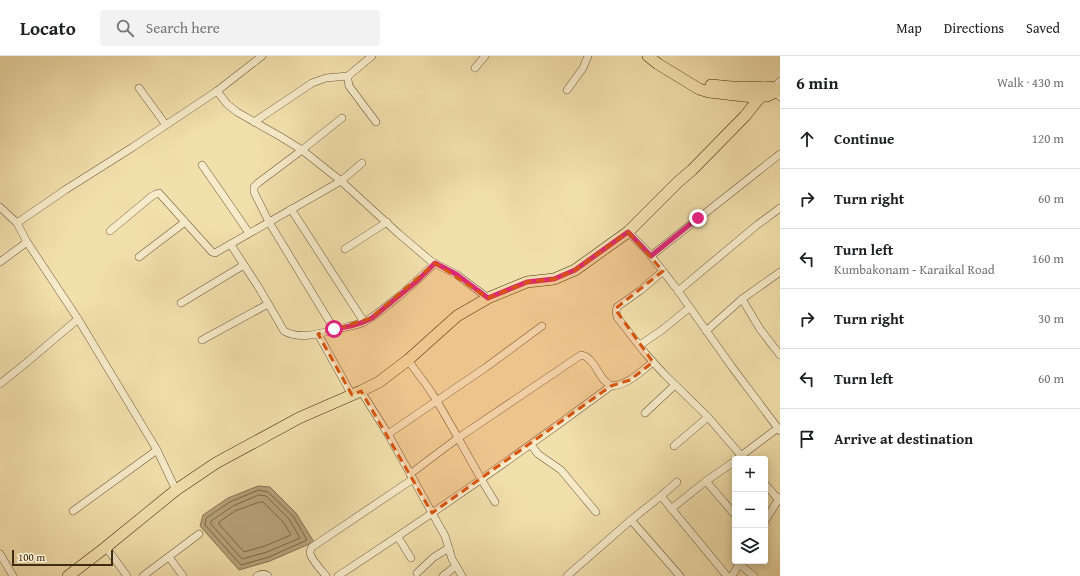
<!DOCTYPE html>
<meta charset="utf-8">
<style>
body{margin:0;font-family:"Gentium Book Plus",serif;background:#f2f2f2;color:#202124}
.controls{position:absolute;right:12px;bottom:12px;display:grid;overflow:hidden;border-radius:4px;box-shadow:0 2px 10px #0003}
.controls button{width:36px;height:36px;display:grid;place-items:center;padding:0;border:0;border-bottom:1px solid #e0e0e0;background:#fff;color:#202124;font:20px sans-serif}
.scale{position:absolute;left:12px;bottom:10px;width:101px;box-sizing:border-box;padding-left:4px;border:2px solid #422b15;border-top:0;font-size:11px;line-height:14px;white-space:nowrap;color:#422b15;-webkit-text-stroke:3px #f7ebc9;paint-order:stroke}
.stop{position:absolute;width:12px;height:12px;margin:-9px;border:3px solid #db2777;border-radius:50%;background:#fff}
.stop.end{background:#db2777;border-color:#fff;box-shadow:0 1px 4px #0008}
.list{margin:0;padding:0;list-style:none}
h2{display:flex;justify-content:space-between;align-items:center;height:52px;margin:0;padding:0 16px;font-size:17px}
h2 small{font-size:13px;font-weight:400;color:#757577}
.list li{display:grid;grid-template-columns:26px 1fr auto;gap:12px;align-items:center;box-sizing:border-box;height:60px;padding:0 16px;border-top:1px solid #e0e0e0}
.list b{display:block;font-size:15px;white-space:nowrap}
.list p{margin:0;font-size:13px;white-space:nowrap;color:#757577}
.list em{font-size:13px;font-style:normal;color:#757577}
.icon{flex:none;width:22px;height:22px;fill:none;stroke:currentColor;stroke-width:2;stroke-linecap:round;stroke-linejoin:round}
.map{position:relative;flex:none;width:780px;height:520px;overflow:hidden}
header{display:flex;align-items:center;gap:24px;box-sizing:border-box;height:56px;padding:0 20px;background:#fff;border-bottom:1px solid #e0e0e0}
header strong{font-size:19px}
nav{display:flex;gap:22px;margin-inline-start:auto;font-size:14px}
.search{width:280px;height:36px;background:#f2f2f2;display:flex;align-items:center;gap:10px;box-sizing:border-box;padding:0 14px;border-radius:4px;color:#757577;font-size:15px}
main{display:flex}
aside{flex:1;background:#fff}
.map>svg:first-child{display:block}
</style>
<header>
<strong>Locato</strong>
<div class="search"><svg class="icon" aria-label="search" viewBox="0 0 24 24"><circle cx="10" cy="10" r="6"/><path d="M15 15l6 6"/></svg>Search here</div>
<nav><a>Map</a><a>Directions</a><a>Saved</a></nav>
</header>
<main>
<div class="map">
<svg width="780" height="520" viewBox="0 0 780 520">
<rect width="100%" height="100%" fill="#f2e0ac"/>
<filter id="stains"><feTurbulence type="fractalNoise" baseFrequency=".005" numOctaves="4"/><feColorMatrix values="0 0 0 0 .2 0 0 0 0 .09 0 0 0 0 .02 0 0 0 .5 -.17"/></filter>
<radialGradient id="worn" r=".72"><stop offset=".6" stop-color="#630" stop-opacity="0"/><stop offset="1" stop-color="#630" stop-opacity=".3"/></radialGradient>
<!-- water -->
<path fill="#b6a279" stroke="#887251" d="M258 430 270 431 296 457 314 486 270 505 239 514 200 470 203 459 228 442Z"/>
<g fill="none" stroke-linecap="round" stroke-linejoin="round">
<!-- shore -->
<g stroke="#7c6647" stroke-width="1">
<path d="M259 434 268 436 293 460 307 484 269 501 241 509 205 469 206 462 230 446Z"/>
<path d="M259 439 266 440 289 463 300 482 267 496 242 503 211 468V465L233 450Z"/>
<path d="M260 446H263L284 467 291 479 265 490 244 496 219 468V466L235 455Z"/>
</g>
<defs>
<g id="minor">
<path d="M372 0 348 20V24L349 30 376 66"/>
<path d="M475 12 485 0"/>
<path d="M780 25 774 32 780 41"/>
<path d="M139 32 166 69"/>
<path d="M567 34 583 12 588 0"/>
<path d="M217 35 227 48 237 56 281 81 302 94 341 125 399 178 432 206 456 218 488 242"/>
<path d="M254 66 312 27 326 22 348 20"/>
<path d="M202 109 225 142 249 177"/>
<path d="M0 151 17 167 27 186 78 263 157 394 176 434"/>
<path d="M291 153 364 266"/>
<path d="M17 167 65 134 133 91 217 35 262 0"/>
<path d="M110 175 152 140 156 138 159 137 212 196 215 197 341 125 362 107"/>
<path d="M628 176 648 196 676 232 732 311 780 375"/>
<path d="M231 189 259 232 284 275C298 283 314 279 329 275 341 271 353 271 364 266 374 261 383 253 392 246 407 234 421 221 435 207"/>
<path d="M345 193 387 166"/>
<path d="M651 200 780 98"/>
<path d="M139 201 185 166"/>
<path d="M0 206 27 186"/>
<path d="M663 215 641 234 617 251 616 255 617 261 645 297 664 318 708 361 744 403"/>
<path d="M678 235 757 169 780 152"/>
<path d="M742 243 760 273 780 299"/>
<path d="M181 247 244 209"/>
<path d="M334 273 269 166 254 136V131L258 127 302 94 342 62"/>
<path d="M706 275 742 243 780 216"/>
<path d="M318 278 352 339"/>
<path d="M202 284 268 248"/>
<path d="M640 289 662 274 689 252"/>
<path d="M408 304C416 316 426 327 433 339 455 374 473 411 495 446"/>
<path d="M0 328 26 307 78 263"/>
<path d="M361 335 388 378 445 480 452 503 462 520"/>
<path d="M645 357 675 329"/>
<path d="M388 378 485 312 542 270"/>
<path d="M531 389 538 398 561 414 596 456"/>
<path d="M674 390 708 361"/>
<path d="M738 402 778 372"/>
<path d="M410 418 458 382 581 299C592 300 597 316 604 324 606 326 609 328 611 330 628 329 640 316 653 306"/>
<path d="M706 425 735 459"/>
<path d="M765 428 778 443"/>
<path d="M661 440 727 520"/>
<path d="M671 453 706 425 735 405"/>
<path d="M73 455 157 394"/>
<path d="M631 464 680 520"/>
<path d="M765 465 780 441"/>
<path d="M398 481 411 502"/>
<path d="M106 491 127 520"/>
<path d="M0 498 13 520"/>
<path d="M169 501 183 520"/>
<path d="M739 508 754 520"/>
<path d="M417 517 434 501 449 492"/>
<path d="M143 520 199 478"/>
<path d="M257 520C261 518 265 517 268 520"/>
<path d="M326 520C322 515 311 503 310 497 310 494 311 493 312 491L413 423"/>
<path d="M338 520C431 459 522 396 611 330"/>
<path d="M443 520 456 510"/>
<path d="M567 520 631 464 661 440 677 426"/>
<path d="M732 520 741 505"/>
</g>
<g id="primary">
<path d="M648 0 658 8 699 33 709 36 753 41 767 40 780 34"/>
<path d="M711 29 732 31H771"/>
<path d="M68 520 106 491 176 434 216 407 299 362 361 335 379 326 408 304 457 260 488 242 527 226 554 223 575 214 628 176 678 126 692 114 745 60 761 40 765 31"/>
</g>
</defs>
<!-- minor casing -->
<use href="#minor" stroke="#6e583b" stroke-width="8"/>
<!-- primary casing -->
<use href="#primary" stroke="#422b15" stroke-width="12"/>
<!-- minor -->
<use href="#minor" stroke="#f7ebc9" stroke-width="7"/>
<!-- primary -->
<use href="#primary" stroke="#f2e0ac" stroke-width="11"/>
</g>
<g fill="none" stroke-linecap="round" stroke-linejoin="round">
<!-- route -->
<path stroke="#db2777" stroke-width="5" d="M334 273C347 271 359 269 372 262L417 225 435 207 456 218 488 242 527 226 554 223 575 214 628 176 651 200 698 162"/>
</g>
<!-- marked area -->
<path fill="#d7540d" fill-opacity="0.2" stroke="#d7540d" stroke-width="3" stroke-dasharray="8 5" stroke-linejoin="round" d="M628 176 663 215 615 253 653 306 630 324 611 330 432 457 361 335 352 339 318 278 371 262 435 207 488 242 527 226 554 223 575 214Z"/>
<rect width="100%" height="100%" filter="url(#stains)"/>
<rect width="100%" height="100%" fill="url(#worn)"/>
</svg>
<div class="controls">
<button>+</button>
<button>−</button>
<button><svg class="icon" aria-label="layers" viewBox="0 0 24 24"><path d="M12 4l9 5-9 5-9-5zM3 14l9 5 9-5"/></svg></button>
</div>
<div class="scale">100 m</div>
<div class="stop" style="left:334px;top:273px"></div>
<div class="stop end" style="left:698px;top:162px"></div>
</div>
<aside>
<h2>6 min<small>Walk · 430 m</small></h2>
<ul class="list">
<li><svg class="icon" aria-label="ahead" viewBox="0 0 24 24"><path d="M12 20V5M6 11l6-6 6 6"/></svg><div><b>Continue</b></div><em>120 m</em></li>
<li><svg class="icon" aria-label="right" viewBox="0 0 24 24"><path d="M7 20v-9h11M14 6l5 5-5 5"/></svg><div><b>Turn right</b></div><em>60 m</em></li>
<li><svg class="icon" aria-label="left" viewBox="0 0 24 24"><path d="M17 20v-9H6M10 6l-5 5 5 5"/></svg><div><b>Turn left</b><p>Kumbakonam - Karaikal Road</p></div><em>160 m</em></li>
<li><svg class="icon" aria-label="right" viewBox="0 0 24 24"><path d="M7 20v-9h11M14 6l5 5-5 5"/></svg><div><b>Turn right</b></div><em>30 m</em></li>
<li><svg class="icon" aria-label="left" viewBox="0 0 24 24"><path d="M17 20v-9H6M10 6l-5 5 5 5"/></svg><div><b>Turn left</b></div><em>60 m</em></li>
<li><svg class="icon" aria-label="arrive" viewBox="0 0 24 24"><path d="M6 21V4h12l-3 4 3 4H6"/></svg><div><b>Arrive at destination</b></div></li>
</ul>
</aside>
</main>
